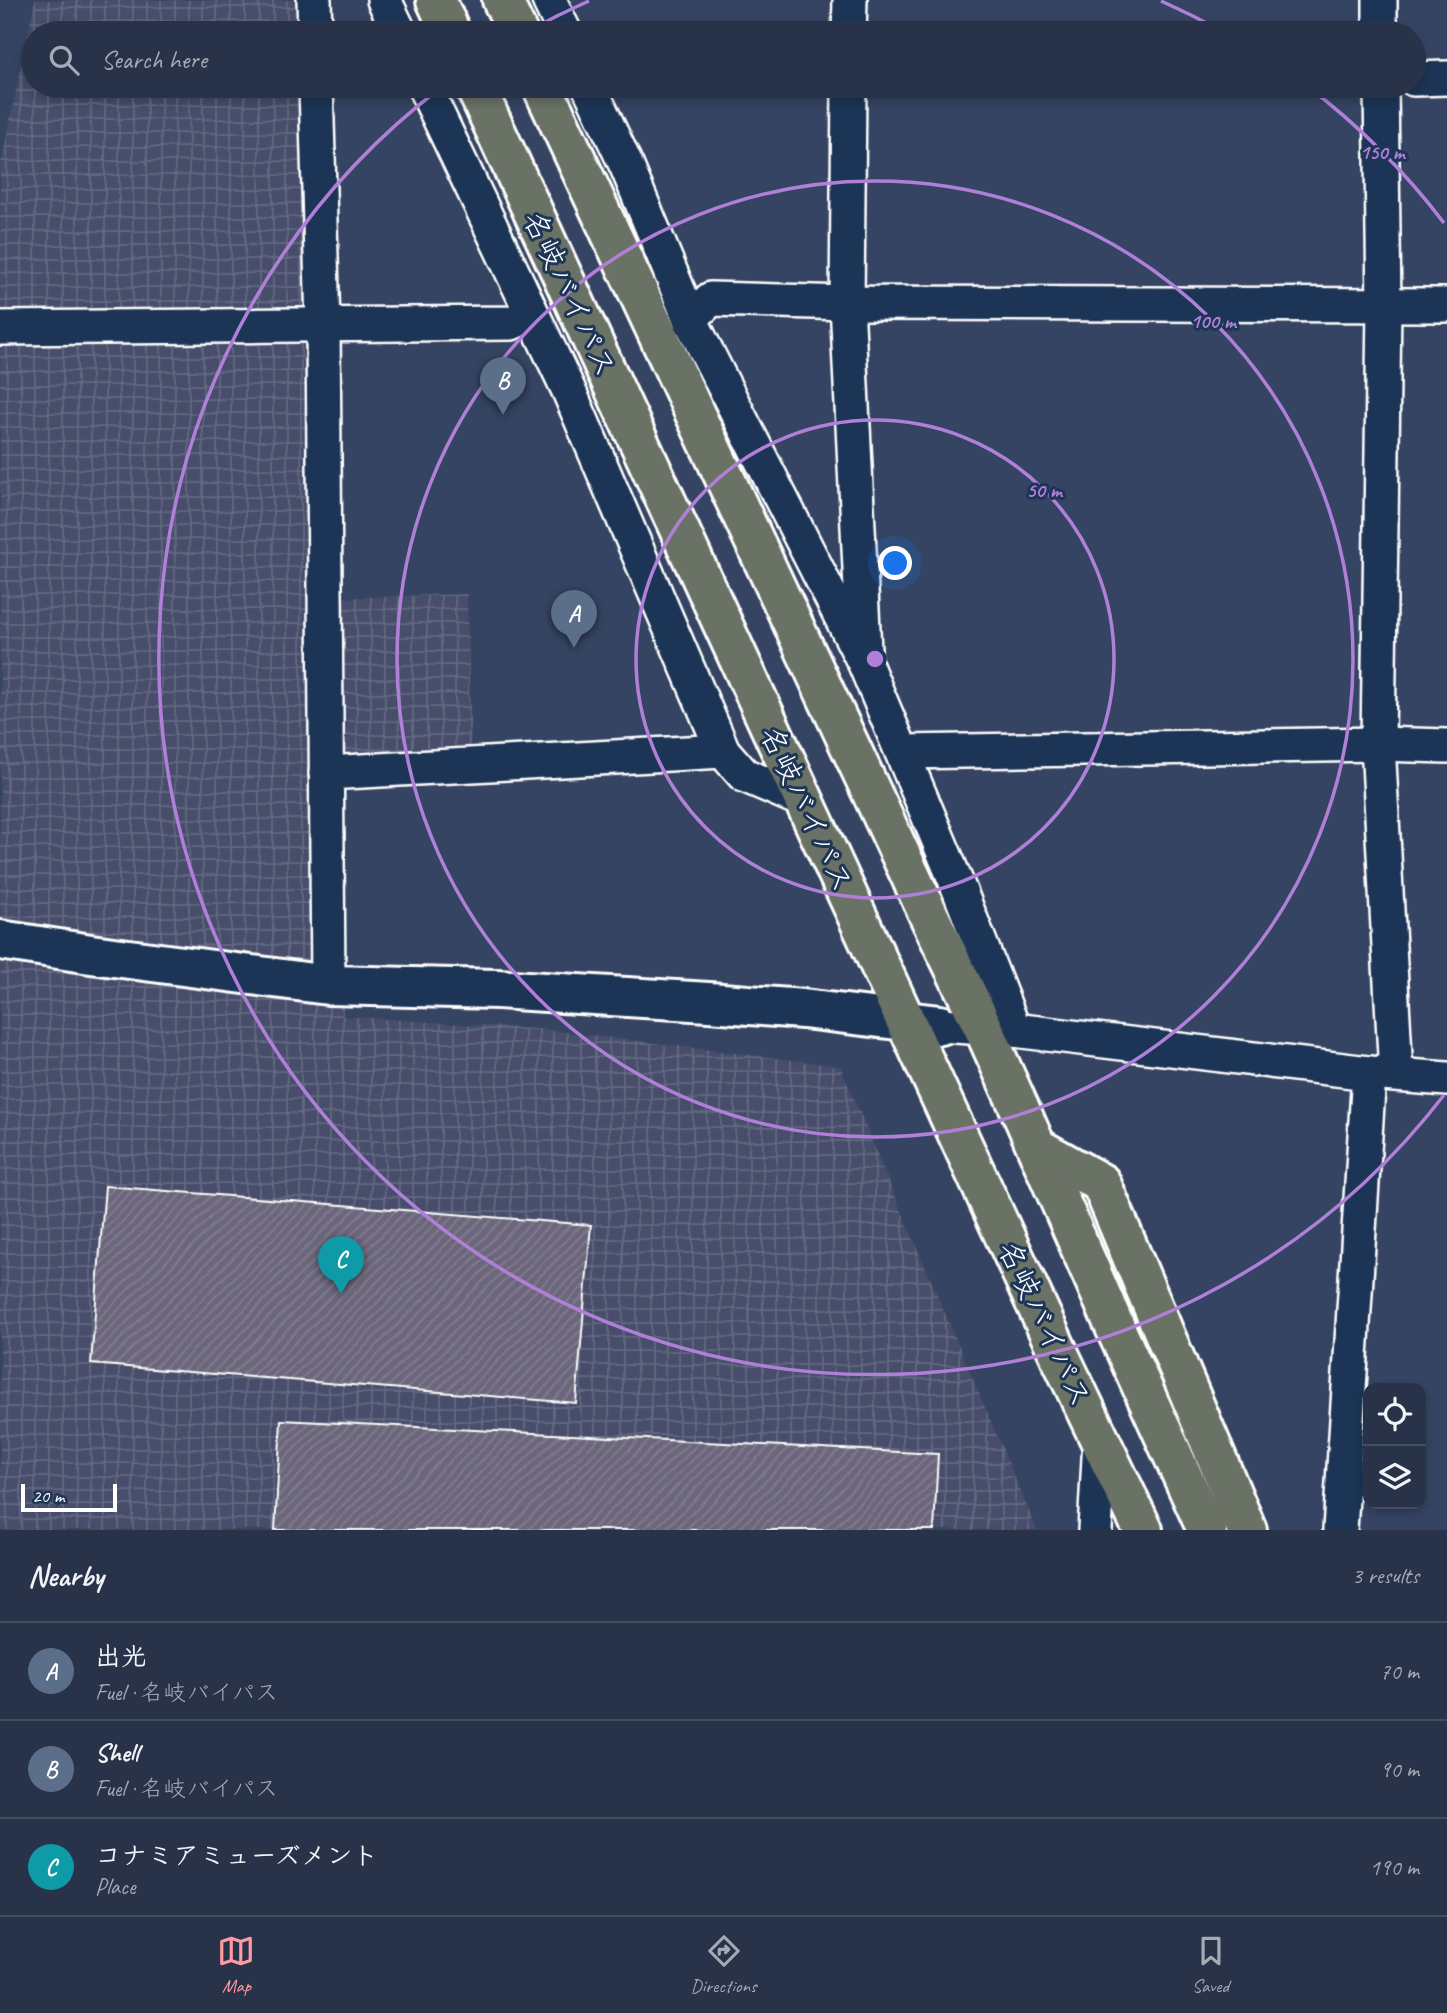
<!DOCTYPE html>
<meta charset="utf-8">
<style>
body{margin:0;font-family:Caveat,"Klee One",sans-serif;background:#303b51;color:#f1f3f6}
.controls{position:absolute;right:21px;bottom:21px;display:grid;overflow:hidden;border-radius:14px;box-shadow:0 4px 10px #0003}
.controls button{width:63px;height:63px;display:grid;place-items:center;padding:0;border:0;border-bottom:2px solid #444e62;background:#28334a;color:#f1f3f6;font:35px sans-serif}
.scale{position:absolute;left:21px;bottom:18px;width:96px;box-sizing:border-box;padding-left:7px;border:4px solid #fff;border-top:0;font-size:19px;line-height:24px;white-space:nowrap;color:#fff;-webkit-text-stroke:5px #1d3557;paint-order:stroke}
.you{position:absolute;left:896px;top:564px;width:24px;height:24px;margin:-18px;border:5px solid #fff;border-radius:50%;background:#1a73e8;box-shadow:0 0 0 10px #1a73e833}
.badge{display:grid;place-items:center;width:46px;height:46px;border-radius:50%;background:#ff9aa2;color:#fff;font-size:23px;font-weight:700}
.pin{position:absolute;translate:-50% -58px;filter:drop-shadow(0 2px 4px #0008)}
.pin::after{content:'';position:absolute;top:37px;width:24px;height:21px;background:inherit;clip-path:polygon(0 0,100% 0,50% 100%)}
.list{margin:0;padding:0;list-style:none}
h2{display:flex;justify-content:space-between;align-items:center;height:91px;margin:0;padding:0 28px;font-size:30px}
h2 small{font-size:23px;font-weight:400;color:#a5aab5}
.list li{display:grid;grid-template-columns:46px 1fr auto;gap:21px;align-items:center;box-sizing:border-box;height:98px;padding:0 28px;border-top:2px solid #444e62}
.list b{display:block;font-size:26px;white-space:nowrap}
.list p{margin:0;font-size:23px;white-space:nowrap;color:#a5aab5}
.list em{font-size:23px;font-style:normal;color:#a5aab5}
.icon{flex:none;width:38px;height:38px;fill:none;stroke:currentColor;stroke-width:2;stroke-linecap:round;stroke-linejoin:round}
.map{position:relative;flex:none;width:1447px;height:1530px;overflow:hidden}
.search{position:absolute;background:#28334a;box-shadow:0 4px 10px #0003;left:21px;right:21px;top:21px;height:77px;display:flex;align-items:center;gap:18px;box-sizing:border-box;padding:0 24px;border-radius:38px;color:#a5aab5;font-size:26px}
.sheet{height:385px;background:#28334a}
nav{display:flex;justify-content:space-around;align-items:center;box-sizing:border-box;height:98px;border-top:2px solid #444e62;background:#28334a;font-size:19px;color:#a5aab5}
nav a{display:grid;justify-items:center;gap:4px}
nav .on{color:#ff9aa2}
.map>svg:first-child{display:block}
</style>
<div class="map">
<svg width="1447" height="1530" viewBox="0 0 1447 1530">
<defs>
<pattern id="industrial-grid" width="8" height="8" patternUnits="userSpaceOnUse" patternTransform="scale(1.75)"><rect width="8" height="8" fill="#464e6a"/><path d="M0 4h8M4 0v8" fill="none" stroke="#626980"/></pattern>
<pattern id="building-hatch" width="6" height="6" patternUnits="userSpaceOnUse" patternTransform="scale(1.75)"><rect width="6" height="6" fill="#6c667b"/><path d="M-1 1l2-2M0 6l6-6M5 7l2-2" fill="none" stroke="#827d8f"/></pattern>
</defs>
<rect width="100%" height="100%" fill="#354462"/>
<filter id="ink" filterUnits="userSpaceOnUse"><feTurbulence type="fractalNoise" baseFrequency=".0143" numOctaves="2"/><feDisplacementMap in="SourceGraphic" scale="14" xChannelSelector="R" yChannelSelector="G"/><feConvolveMatrix kernelMatrix="1 2 1 2 8 2 1 2 1" color-interpolation-filters="sRGB"/></filter>
<g filter="url(#ink)">
<!-- industrial -->
<path fill="url(#industrial-grid)" d="M35 0H302V33H33V86H304L310 465 307 525 337 560 338 598 467 594 471 760 339 761 343 1016 549 1030 840 1066 1037 1530H0V168Z"/>
<!-- building -->
<g fill="url(#building-hatch)" stroke="#fff" stroke-width="2">
<path d="M105 1186 591 1225 576 1403 91 1364Z"/>
<path d="M281 1420 938 1454 934 1530H275Z"/>
</g>
<g fill="none" stroke-linecap="round" stroke-linejoin="round">
<defs>
<g id="street">
<path d="M314 0 315 33"/>
<path d="M384 0 400 33"/>
<path d="M549 0 565 33"/>
<path d="M1380 0V33"/>
<path d="M849 33 850 0"/>
<path d="M1414 79 1447 78"/>
<path d="M316 86 323 325 328 985"/>
<path d="M424 86 569 391 723 751 744 775 802 800"/>
<path d="M589 86 627 167 690 319 865 664 959 889 1014 1030"/>
<path d="M849 86 847 303 864 650"/>
<path d="M1381 86 1384 306 1378 744 1396 1074"/>
<path d="M690 319 711 299 847 303 1447 305"/>
<path d="M0 328 511 323 532 314"/>
<path d="M903 752 1378 744 1447 746"/>
<path d="M326 773 723 751"/>
<path d="M940 1025 1014 1030 1369 1073 1447 1079"/>
<path d="M1095 1530 1100 1440"/>
<path d="M1340 1530 1369 1073"/>
</g>
<path id="secondary" d="M0 940 91 954 328 985 497 989 709 1002 803 1009 940 1025"/>
<g id="highway">
<path d="M436 0 451 33"/>
<path d="M502 0 518 33"/>
<path d="M475 86 1058 1352 1143 1530"/>
<path d="M542 86 932 922 983 1027 1019 1107 1118 1334 1207 1530"/>
<path d="M1038 1148 1101 1183 1247 1530"/>
</g>
</defs>
<!-- street casing -->
<use href="#street" stroke="#fff" stroke-width="38"/>
<!-- secondary casing -->
<use href="#secondary" stroke="#fff" stroke-width="44"/>
<!-- highway casing -->
<use href="#highway" stroke="#fff" stroke-width="44"/>
<!-- street -->
<use href="#street" stroke="#1d3557" stroke-width="33"/>
<!-- secondary -->
<use href="#secondary" stroke="#1d3557" stroke-width="38"/>
<!-- highway -->
<use href="#highway" stroke="#6a7165" stroke-width="38"/>
</g>
</g>
<!-- distance rings -->
<g fill="none" stroke="#b080d9" stroke-width="3.5">
<circle cx="875" cy="659" r="239"/>
<circle cx="875" cy="659" r="478"/>
<path d="M1444 1095A717 717 0 1 1 443 86M527 32A717 717 0 0 1 589 1M1161 1A717 717 0 0 1 1223 32M1307 86A717 717 0 0 1 1444 223"/>
</g>
<g text-anchor="middle" dominant-baseline="central" stroke-width="6" stroke-linejoin="round" paint-order="stroke">
<!-- street labels -->
<g font-size="30" fill="#fff" stroke="#1d3557">
<text transform="translate(570 294) rotate(65)">名岐バイパス</text>
<text transform="translate(807 809) rotate(65)">名岐バイパス</text>
<text transform="translate(1045 1324) rotate(65)">名岐バイパス</text>
</g>
</g>
<circle cx="875" cy="659" r="10" fill="#b080d9" stroke="#1d3557" stroke-width="3.5"/>
<g font-size="21" text-anchor="middle" font-weight="bold" fill="#b080d9" stroke="#1d3557" stroke-width="6" stroke-linejoin="round" paint-order="stroke">
<text x="1382" y="159">150 m</text>
<text x="1213" y="328">100 m</text>
<text x="1044" y="497">50 m</text>
</g>
</svg>
<div class="controls">
<button><svg class="icon" aria-label="locate" viewBox="0 0 24 24"><circle cx="12" cy="12" r="6"/><path d="M12 2v4M12 18v4M2 12h4M18 12h4"/></svg></button>
<button><svg class="icon" aria-label="layers" viewBox="0 0 24 24"><path d="M12 4l9 5-9 5-9-5zM3 14l9 5 9-5"/></svg></button>
</div>
<div class="scale">20 m</div>
<div class="you"></div>
<div class="pin badge" style="left:574px;top:648px;background:#5c6f8a">A</div>
<div class="pin badge" style="left:503px;top:415px;background:#5c6f8a">B</div>
<div class="pin badge" style="left:341px;top:1294px;background:#0f9aa8">C</div>
<div class="search"><svg class="icon" aria-label="search" viewBox="0 0 24 24"><circle cx="10" cy="10" r="6"/><path d="M15 15l6 6"/></svg>Search here</div>
</div>
<section class="sheet">
<h2>Nearby<small>3 results</small></h2>
<ul class="list">
<li><span class="badge" style="background:#5c6f8a">A</span><div><b>出光</b><p>Fuel · 名岐バイパス</p></div><em>70 m</em></li>
<li><span class="badge" style="background:#5c6f8a">B</span><div><b>Shell</b><p>Fuel · 名岐バイパス</p></div><em>90 m</em></li>
<li><span class="badge" style="background:#0f9aa8">C</span><div><b>コナミアミューズメント</b><p>Place</p></div><em>190 m</em></li>
</ul>
</section>
<nav>
<a class="on"><svg class="icon" aria-label="map" viewBox="0 0 24 24"><path d="M3 6l6-2 6 2 6-2v14l-6 2-6-2-6 2zM9 4v14M15 6v14"/></svg>Map</a>
<a><svg class="icon" aria-label="directions" viewBox="0 0 24 24"><path d="M12 3l9 9-9 9-9-9zM9 14v-3h6M13 9l2 2-2 2"/></svg>Directions</a>
<a><svg class="icon" aria-label="saved" viewBox="0 0 24 24"><path d="M7 4h10v16l-5-4-5 4z"/></svg>Saved</a>
</nav>
